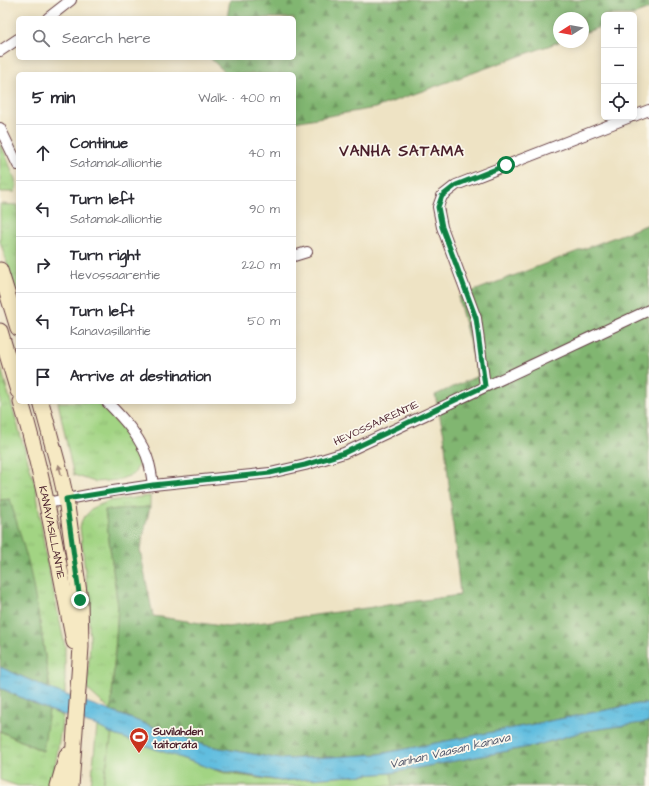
<!DOCTYPE html>
<meta charset="utf-8">
<style>
body{margin:0;font-family:"Architects Daughter",sans-serif;background:#f2f2f3;color:#2b2b33}
.controls{position:absolute;right:12px;top:12px;display:grid;overflow:hidden;border-radius:6px;box-shadow:0 2px 10px #0003}
.controls button{width:36px;height:36px;display:grid;place-items:center;padding:0;border:0;border-bottom:1px solid #e1e1e2;background:#fff;color:#2b2b33;font:20px sans-serif}
.compass{position:absolute;left:553px;top:12px;width:36px;height:36px;border-radius:50%;background:#fff;box-shadow:0 2px 10px #0003;rotate:259deg}
.stop{position:absolute;width:12px;height:12px;margin:-9px;border:3px solid #0b8043;border-radius:50%;background:#fff}
.stop.end{background:#0b8043;border-color:#fff;box-shadow:0 1px 4px #0008}
.list{margin:0;padding:0;list-style:none}
h2{display:flex;justify-content:space-between;align-items:center;height:52px;margin:0;padding:0 16px;font-size:17px}
h2 small{font-size:13px;font-weight:400;color:#7c7c81}
.list li{display:grid;grid-template-columns:26px 1fr auto;gap:12px;align-items:center;box-sizing:border-box;height:56px;padding:0 16px;border-top:1px solid #e1e1e2}
.list b{display:block;font-size:15px;white-space:nowrap}
.list p{margin:0;font-size:13px;white-space:nowrap;color:#7c7c81}
.list em{font-size:13px;font-style:normal;color:#7c7c81}
.icon{flex:none;width:22px;height:22px;fill:none;stroke:currentColor;stroke-width:2;stroke-linecap:round;stroke-linejoin:round}
.map{position:relative;flex:none;width:649px;height:786px;overflow:hidden}
.search{position:absolute;background:#fff;box-shadow:0 2px 10px #0003;left:16px;top:16px;width:280px;height:44px;display:flex;align-items:center;gap:10px;box-sizing:border-box;padding:0 14px;border-radius:6px;color:#7c7c81;font-size:15px}
.panel{position:absolute;background:#fff;box-shadow:0 2px 10px #0003;left:16px;top:72px;width:280px;height:332px;border-radius:6px}
.map>svg:first-child{display:block}
</style>
<div class="map">
<svg width="649" height="786" viewBox="0 0 649 786">
<defs>
<pattern id="grass-tufts" width="24" height="20" patternUnits="userSpaceOnUse"><rect width="24" height="20" fill="#a2d483"/><path d="M3 7l-1-3M5 7V3M7 7l1-3M15 17l-1-3M17 17v-4M19 17l1-3" fill="none" stroke="#8db671"/></pattern>
<pattern id="forest-firs" width="22" height="20" patternUnits="userSpaceOnUse"><rect width="22" height="20" fill="#81b671"/><path d="M5 1l3.5 6h-7zM16 11l3.5 6h-7z" fill="#6c935d"/></pattern>
<pattern id="water-ripples" width="26" height="14" patternUnits="userSpaceOnUse"><rect width="26" height="14" fill="#61bddf"/><path d="M2 4q2-2 4 0t4 0M15 11q2-2 4 0t4 0" fill="none" stroke="#5299b5"/></pattern>
</defs>
<rect width="100%" height="100%" fill="#fbf7ec"/>
<filter id="ink" filterUnits="userSpaceOnUse"><feTurbulence type="fractalNoise" baseFrequency=".025" numOctaves="2"/><feDisplacementMap in="SourceGraphic" scale="8" xChannelSelector="R" yChannelSelector="G"/><feConvolveMatrix kernelMatrix="1 2 1 2 8 2 1 2 1" color-interpolation-filters="sRGB"/></filter>
<filter id="wash" filterUnits="userSpaceOnUse"><feTurbulence type="fractalNoise" baseFrequency=".012" numOctaves="4" result="noise"/><feDisplacementMap in="SourceGraphic" scale="16" xChannelSelector="R" yChannelSelector="G"/><feGaussianBlur stdDeviation="0.9" result="paint"/><feColorMatrix in="noise" values="0 0 0 0 0 0 0 0 0 0 0 0 0 0 0 0 0 1.4 0 .05"/><feComposite in="paint" operator="in"/></filter>
<g filter="url(#wash)">
<rect width="100%" height="100%" fill="#eee3c4"/>
<!-- grass -->
<g fill="url(#grass-tufts)" stroke="#767a57">
<path d="M0 144 5 153 17 185 15 192H0Z"/>
<path d="M0 204 18 205V298L0 241Z"/>
<path d="M0 365 36 488 46 557 65 646V695L50 689 40 623 10 500H0Z"/>
<path d="M58 402H97L125 431 139 455V464L134 474 118 480 95 482 74 475 70 459Z"/>
<path d="M150 496V507L105 510 118 607 111 711 87 689 90 643 87 589 80 527 83 518 94 507 109 501Z"/>
<path d="M49 710 63 716 52 786H18L0 780V731L42 751Z"/>
<path d="M97 726 112 734 103 786H91Z"/>
</g>
<!-- forest -->
<g fill="url(#forest-firs)" stroke="#666a4e">
<path d="M230 0H649V9L633 15H604V26L583 33V18H559V42L375 108 294 122V74H227L210 58H294V18H227Z"/>
<path d="M649 224V704H637L379 754 331 757 280 759 203 745 111 711 118 607 105 510 150 507 140 550 153 616 228 627 460 595 444 435 435 395 478 376 458 297Z"/>
<path d="M10 499 29 565 40 623 50 689 0 667V500Z"/>
<path d="M0 688 49 710 43 751 0 731Z"/>
<path d="M644 722H649V786H103L112 734 213 769 281 781 391 773 534 746 585 731Z"/>
</g>
<!-- garden -->
<path fill="#a2d483" stroke="#767a57" d="M112 734 227 774 281 781 391 773 393 786H103Z"/>
<!-- water -->
<path fill="url(#water-ripples)" stroke="#566e85" d="M0 667 50 689 203 745 280 759 331 757 379 754 637 704H649V722L585 731 534 746 391 773 281 781 213 769 112 734 97 726 49 710 0 688Z"/>
</g>
<g filter="url(#ink)">
<g fill="none" stroke-linecap="round" stroke-linejoin="round">
<defs>
<g id="street">
<path d="M48 18 71 0"/>
<path d="M0 51 18 39"/>
<path d="M634 116 649 110"/>
<path d="M0 128 18 165"/>
<path d="M294 256 307 252"/>
<path d="M485 386 476 318 442 227 438 207 442 196 456 185 630 117"/>
<path d="M107 402C124 419 143 440 149 463 151 470 152 478 153 485"/>
<path d="M47 503 93 494 153 485 270 473 305 465 344 453 649 310"/>
</g>
<g id="secondary">
<path d="M0 270 18 328"/>
<path d="M0 331 18 391"/>
<path id="s1" d="M21 402C45 481 58 562 74 642"/>
<path d="M41 402 60 472 66 499 80 600 81 647 71 786"/>
<path d="M58 786 67 755"/>
</g>
</defs>
<!-- street casing -->
<use href="#street" stroke="#633c42" stroke-width="12"/>
<!-- secondary casing -->
<use href="#secondary" stroke="#633c42" stroke-width="17"/>
<!-- street -->
<use href="#street" stroke="#fff" stroke-width="10"/>
<!-- secondary -->
<use href="#secondary" stroke="#f6e9c3" stroke-width="15"/>
</g>
<!-- one-way arrows -->
<defs><path id="oneway-solid" d="M-6-.8H1V-3.2L6.5 0L1 3.2V.8H-6Z"/></defs>
<use fill="#a08477" href="#oneway-solid" transform="translate(60 470) rotate(-104)"/>
</g>
<g fill="none" stroke-linecap="round" stroke-linejoin="round" filter="url(#ink)">
<!-- route -->
<path stroke="#0b8043" stroke-width="5" d="M80 600 66 499 153 485 270 473 305 465 344 453 485 386 476 318 442 227 438 207 442 196 456 185 506 165"/>
</g>
<!-- icons -->
<defs>
<symbol id="stadium-pin" viewBox="-11 -11 22 30"><path d="M0 17L-7.5 6A9.5 9.5 0 1 1 7.5 6Z" fill="#c8321e" stroke="#fbf7ec"/><path d="M0-5a6.5 5 0 1 0 0 10a6.5 5 0 1 0 0-10ZM-3.5-1.8h7v3.6h-7Z" fill="#fff"/></symbol>
</defs>
<g fill-rule="evenodd">
<use href="#stadium-pin" x="128" y="726" width="22" height="30"/>
</g>
<g text-anchor="middle" dominant-baseline="central" stroke-width="3.5" stroke-linejoin="round" paint-order="stroke">
<!-- street labels -->
<g font-size="11" fill="#4a1f2b" stroke="#fbf7ec">
<text transform="translate(376 423) rotate(-25)">HEVOSSAARENTIE</text>
<text stroke="none"><textPath href="#s1" startOffset="134">KANAVASILLANTIE</textPath></text>
</g>
<!-- poi labels -->
<g font-size="11" font-weight="bold" fill="#4a1f2b" stroke="#fbf7ec" text-anchor="start">
<text x="153" y="731">Suvilahden<tspan x="153" dy="13">taitorata</tspan></text>
</g>
<!-- water labels -->
<g font-size="12" font-style="italic" fill="#52566a" stroke="#fbf7ec">
<text transform="translate(450 751) rotate(-13)">Vanhan Vaasan kanava</text>
</g>
<!-- district labels -->
<g font-size="15" font-weight="bold" letter-spacing="1" fill="#4a1f2b" stroke="#fbf7ec">
<text x="402" y="151">VANHA SATAMA</text>
</g>
</g>
</svg>
<div class="controls">
<button>+</button>
<button>−</button>
<button><svg class="icon" aria-label="locate" viewBox="0 0 24 24"><circle cx="12" cy="12" r="6"/><path d="M12 2v4M12 18v4M2 12h4M18 12h4"/></svg></button>
</div>
<svg class="compass" viewBox="-18 -18 36 36"><path d="M0-13l5 13h-10z" fill="#e53935"/><path d="M0 13l5-13h-10z" fill="#7c7c81"/></svg>
<div class="stop" style="left:506px;top:165px"></div>
<div class="stop end" style="left:80px;top:600px"></div>
<div class="search"><svg class="icon" aria-label="search" viewBox="0 0 24 24"><circle cx="10" cy="10" r="6"/><path d="M15 15l6 6"/></svg>Search here</div>
<section class="panel">
<h2>5 min<small>Walk · 400 m</small></h2>
<ul class="list">
<li><svg class="icon" aria-label="ahead" viewBox="0 0 24 24"><path d="M12 20V5M6 11l6-6 6 6"/></svg><div><b>Continue</b><p>Satamakalliontie</p></div><em>40 m</em></li>
<li><svg class="icon" aria-label="left" viewBox="0 0 24 24"><path d="M17 20v-9H6M10 6l-5 5 5 5"/></svg><div><b>Turn left</b><p>Satamakalliontie</p></div><em>90 m</em></li>
<li><svg class="icon" aria-label="right" viewBox="0 0 24 24"><path d="M7 20v-9h11M14 6l5 5-5 5"/></svg><div><b>Turn right</b><p>Hevossaarentie</p></div><em>220 m</em></li>
<li><svg class="icon" aria-label="left" viewBox="0 0 24 24"><path d="M17 20v-9H6M10 6l-5 5 5 5"/></svg><div><b>Turn left</b><p>Kanavasillantie</p></div><em>50 m</em></li>
<li><svg class="icon" aria-label="arrive" viewBox="0 0 24 24"><path d="M6 21V4h12l-3 4 3 4H6"/></svg><div><b>Arrive at destination</b></div></li>
</ul>
</section>
</div>
